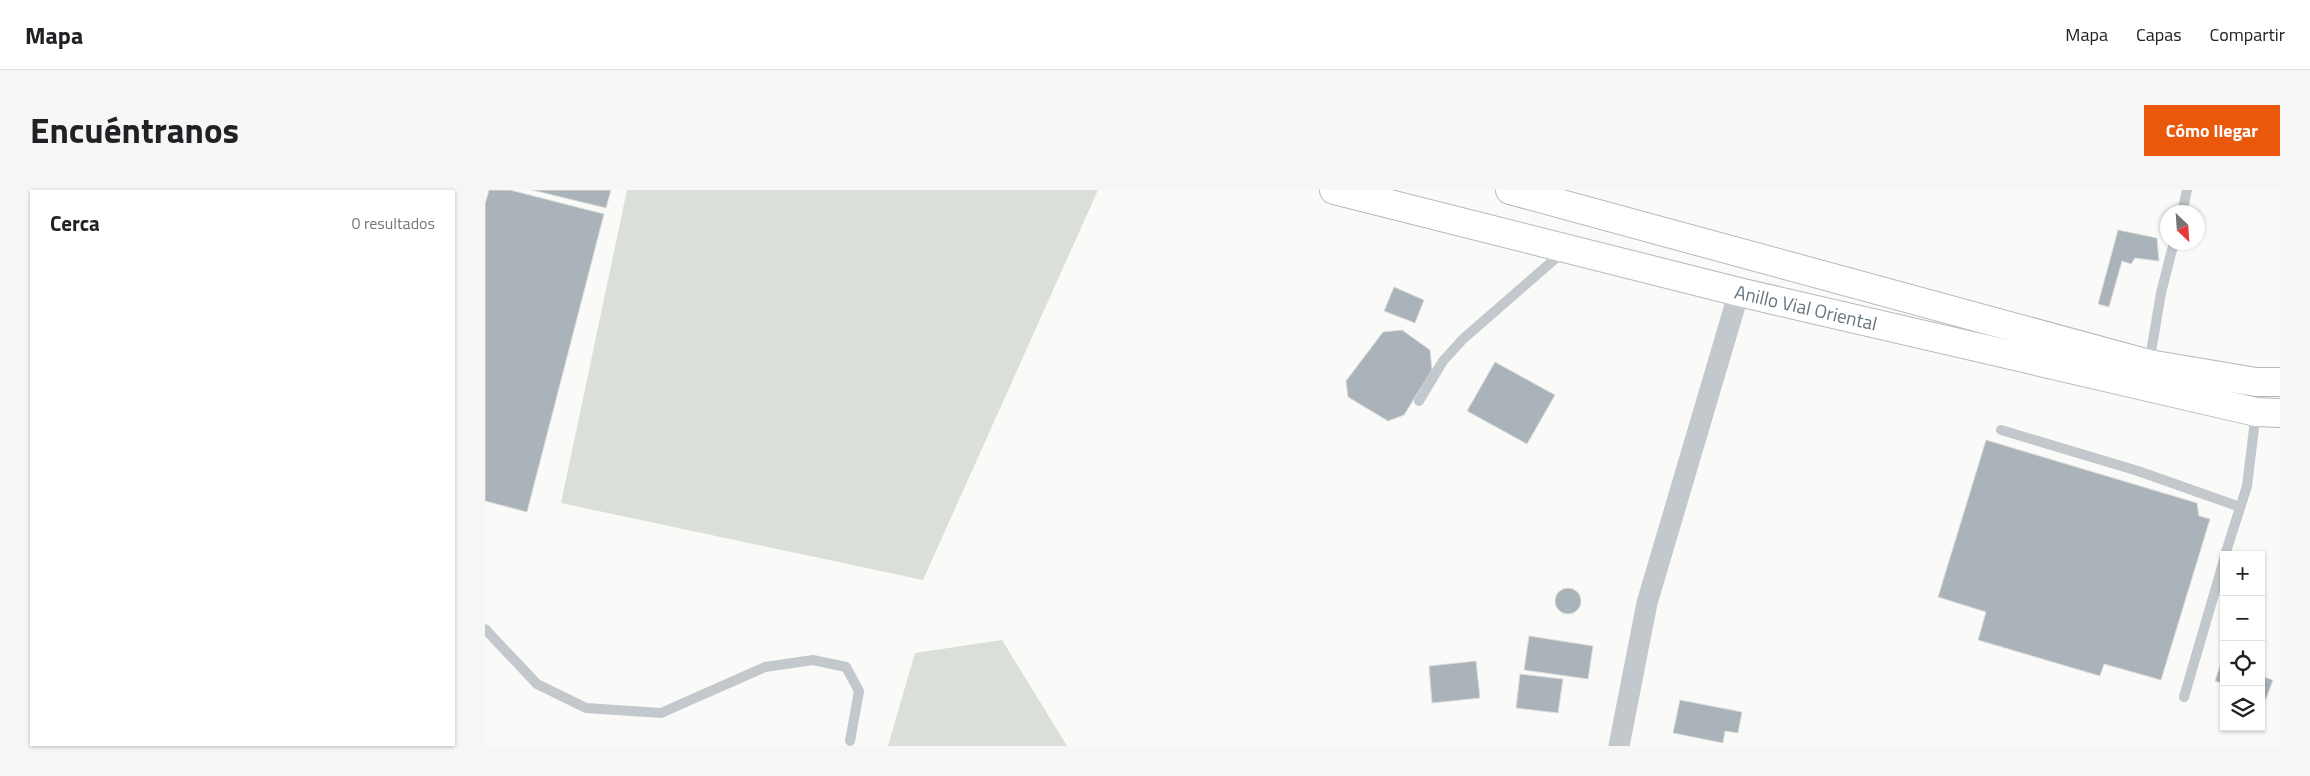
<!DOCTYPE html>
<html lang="es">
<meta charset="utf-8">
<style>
body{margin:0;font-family:"Titillium Web",sans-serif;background:#f6f6f6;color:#202124}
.controls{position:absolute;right:15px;bottom:15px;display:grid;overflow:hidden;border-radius:0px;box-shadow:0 1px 4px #0004}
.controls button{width:45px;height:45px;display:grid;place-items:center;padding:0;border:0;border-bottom:1px solid #e0e0e0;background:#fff;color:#202124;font:25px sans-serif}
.compass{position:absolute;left:1675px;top:15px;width:45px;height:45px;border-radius:50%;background:#fff;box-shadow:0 1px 4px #0004;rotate:155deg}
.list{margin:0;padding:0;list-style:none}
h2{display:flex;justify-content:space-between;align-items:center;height:65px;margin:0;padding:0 20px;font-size:21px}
h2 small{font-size:16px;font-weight:400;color:#757577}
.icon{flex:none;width:28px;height:28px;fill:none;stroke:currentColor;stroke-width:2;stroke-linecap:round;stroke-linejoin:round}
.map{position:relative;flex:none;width:1795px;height:556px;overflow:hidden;border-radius:0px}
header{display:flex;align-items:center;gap:30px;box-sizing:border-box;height:70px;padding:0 25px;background:#fff;border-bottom:1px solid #e0e0e0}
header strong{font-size:24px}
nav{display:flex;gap:28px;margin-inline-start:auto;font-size:18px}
.intro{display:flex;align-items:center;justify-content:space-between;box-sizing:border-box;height:120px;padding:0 30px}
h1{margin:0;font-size:35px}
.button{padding:12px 22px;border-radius:0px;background:#ea580c;color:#fff;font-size:18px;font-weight:700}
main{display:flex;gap:30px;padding:0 30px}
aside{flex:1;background:#fff;border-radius:0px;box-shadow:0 1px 4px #0004}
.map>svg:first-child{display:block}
</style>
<header>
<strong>Mapa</strong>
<nav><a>Mapa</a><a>Capas</a><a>Compartir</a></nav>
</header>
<div class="intro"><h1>Encuéntranos</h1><a class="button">Cómo llegar</a></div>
<main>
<aside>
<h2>Cerca<small>0 resultados</small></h2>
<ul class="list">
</ul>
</aside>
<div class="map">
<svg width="1795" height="556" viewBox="0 0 1795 556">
<rect width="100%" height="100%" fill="#fafaf8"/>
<!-- green -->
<g fill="#dadfd7">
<path d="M142 0H613L438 390 76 313Z"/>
<path d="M517 450 582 556H403L430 463Z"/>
</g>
<!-- building -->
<g fill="#aab3b9" stroke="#dcdcda">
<path d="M4 0H25L119 24 42 322 0 311V14Z"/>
<path d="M47 0H126L121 18Z"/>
<path d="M1633 40 1672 48 1674 71 1650 68 1646 74 1637 71 1624 117 1613 114Z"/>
<path d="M909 97 939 110 930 133 899 121Z"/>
<path d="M917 140 945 160 947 180 919 225 903 231 863 207 861 191 898 142Z"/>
<path d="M1010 172 1070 205 1042 254 982 221Z"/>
<path d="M1501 250 1712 313 1714 326 1725 329 1676 490 1619 474 1615 486 1493 450 1501 422 1453 407Z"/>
<circle cx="1083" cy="411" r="13"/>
<path d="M1044 446 1108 456 1103 489 1039 480Z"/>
<path d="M991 471 995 508 947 513 944 476Z"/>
<path d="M1736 473 1739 474V494L1730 491Z"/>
<path d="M1035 484 1078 489 1073 523 1031 518Z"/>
<path d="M1776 486 1788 490 1781 509 1776 507Z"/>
<path d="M1195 510 1257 522 1253 543 1240 541 1238 553 1188 543Z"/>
</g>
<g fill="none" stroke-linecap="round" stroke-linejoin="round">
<defs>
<g id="trunk">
<path d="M849 0 1254 102 1771 222 1795 223"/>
<path d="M1025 0 1664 174 1771 192H1795"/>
</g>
</defs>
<!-- trunk casing -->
<use href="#trunk" stroke="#b4b9bd" stroke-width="30"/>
<!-- service -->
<g stroke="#c3c8cc" stroke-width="10">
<path d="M1697 22 1702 0"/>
<path d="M1664 174 1676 103 1689 52"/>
<path d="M934 211 958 171 978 149 1078 62"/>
<path d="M1516 240 1653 281 1755 317"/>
<path d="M1740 365 1762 296 1771 222"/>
<path d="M0 439 52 494 101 518 176 523 280 477 328 470 361 477 374 501 365 551"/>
<path d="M1699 507 1739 370"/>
</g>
<!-- minor -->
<path stroke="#c3c8cc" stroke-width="21" d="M1134 556 1162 413 1254 102"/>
<!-- trunk -->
<use href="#trunk" stroke="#fff" stroke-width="28"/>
</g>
<g text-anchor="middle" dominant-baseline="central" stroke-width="5" stroke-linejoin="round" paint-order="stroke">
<!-- street labels -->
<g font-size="19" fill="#657683" stroke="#fff">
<text transform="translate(1321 117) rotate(13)">Anillo Vial Oriental</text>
</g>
</g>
</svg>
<div class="controls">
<button>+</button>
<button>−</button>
<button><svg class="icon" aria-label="locate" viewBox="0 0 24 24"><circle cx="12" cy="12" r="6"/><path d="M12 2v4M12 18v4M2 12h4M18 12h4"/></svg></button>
<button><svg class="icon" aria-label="layers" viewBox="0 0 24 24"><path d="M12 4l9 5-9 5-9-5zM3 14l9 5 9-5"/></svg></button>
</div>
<svg class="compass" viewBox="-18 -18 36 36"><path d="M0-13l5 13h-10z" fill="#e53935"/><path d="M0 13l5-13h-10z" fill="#757577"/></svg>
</div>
</main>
